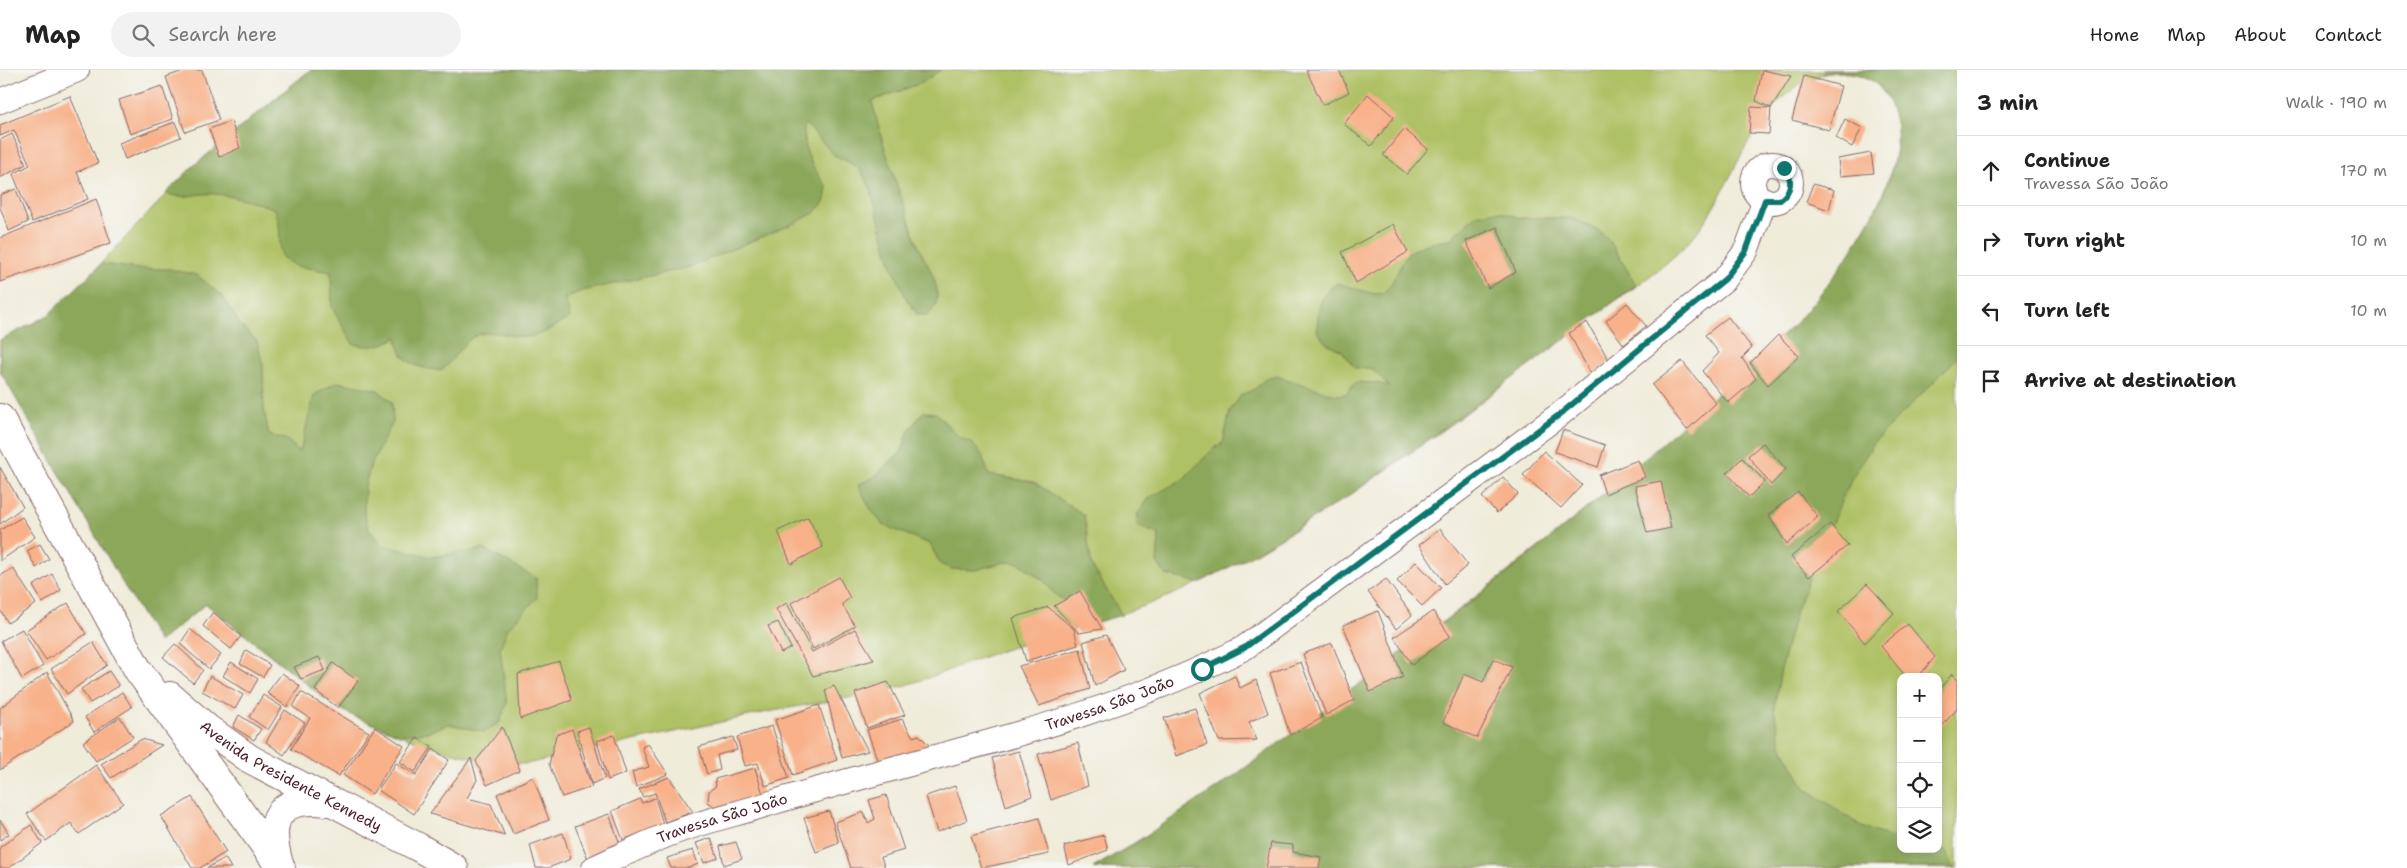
<!DOCTYPE html>
<meta charset="utf-8">
<style>
body{margin:0;font-family:"Shantell Sans",sans-serif;background:#f2f2f2;color:#222}
.controls{position:absolute;right:15px;bottom:15px;display:grid;overflow:hidden;border-radius:10px;box-shadow:0 2px 8px #0003}
.controls button{width:45px;height:45px;display:grid;place-items:center;padding:0;border:0;border-bottom:1px solid #e0e0e0;background:#fff;color:#222;font:25px sans-serif}
.stop{position:absolute;width:15px;height:15px;margin:-11px;border:4px solid #0f766e;border-radius:50%;background:#fff}
.stop.end{background:#0f766e;border-color:#fff;box-shadow:0 1px 5px #0008}
.list{margin:0;padding:0;list-style:none}
h2{display:flex;justify-content:space-between;align-items:center;height:65px;margin:0;padding:0 20px;font-size:21px}
h2 small{font-size:16px;font-weight:400;color:#767676}
.list li{display:grid;grid-template-columns:32px 1fr auto;gap:15px;align-items:center;box-sizing:border-box;height:70px;padding:0 20px;border-top:1px solid #e0e0e0}
.list b{display:block;font-size:19px;white-space:nowrap}
.list p{margin:0;font-size:16px;white-space:nowrap;color:#767676}
.list em{font-size:16px;font-style:normal;color:#767676}
.icon{flex:none;width:28px;height:28px;fill:none;stroke:currentColor;stroke-width:2;stroke-linecap:round;stroke-linejoin:round}
.map{position:relative;flex:none;width:1957px;height:798px;overflow:hidden}
header{display:flex;align-items:center;gap:30px;box-sizing:border-box;height:70px;padding:0 25px;background:#fff;border-bottom:1px solid #e0e0e0}
header strong{font-size:24px}
nav{display:flex;gap:28px;margin-inline-start:auto;font-size:18px}
.search{width:350px;height:45px;background:#f2f2f2;display:flex;align-items:center;gap:12px;box-sizing:border-box;padding:0 18px;border-radius:28px;color:#767676;font-size:19px}
main{display:flex}
aside{flex:1;background:#fff}
.map>svg:first-child{display:block}
</style>
<header>
<strong>Map</strong>
<div class="search"><svg class="icon" aria-label="search" viewBox="0 0 24 24"><circle cx="10" cy="10" r="6"/><path d="M15 15l6 6"/></svg>Search here</div>
<nav><a>Home</a><a>Map</a><a>About</a><a>Contact</a></nav>
</header>
<main>
<div class="map">
<svg width="1957" height="798" viewBox="0 0 1957 798">
<rect width="100%" height="100%" fill="#f6f6f2"/>
<filter id="ink" filterUnits="userSpaceOnUse"><feTurbulence type="fractalNoise" baseFrequency=".02" numOctaves="2"/><feDisplacementMap in="SourceGraphic" scale="10" xChannelSelector="R" yChannelSelector="G"/><feConvolveMatrix kernelMatrix="1 2 1 2 8 2 1 2 1" color-interpolation-filters="sRGB"/></filter>
<filter id="wash" filterUnits="userSpaceOnUse"><feTurbulence type="fractalNoise" baseFrequency=".0096" numOctaves="4" result="noise"/><feDisplacementMap in="SourceGraphic" scale="20" xChannelSelector="R" yChannelSelector="G"/><feGaussianBlur stdDeviation="1.12" result="paint"/><feColorMatrix in="noise" values="0 0 0 0 0 0 0 0 0 0 0 0 0 0 0 0 0 1.4 0 .05"/><feComposite in="paint" operator="in"/></filter>
<g filter="url(#wash)">
<rect width="100%" height="100%" fill="#f0ecda"/>
<!-- green -->
<path fill="#afc165" stroke="#7c7048" fill-rule="evenodd" d="M310 0H1957V798H1093C1196 738 1290 665 1386 594 1490 518 1590 438 1687 353 1724 320 1764 287 1798 251 1837 209 1902 117 1896 59 1894 36 1883 13 1860 4 1842 0 1825 2 1808 10 1745 42 1733 125 1687 174 1659 203 1621 226 1589 250 1468 342 1338 444 1202 511 1140 542 1073 559 1007 579 972 590 938 606 903 616 860 628 813 633 768 642 687 659 607 677 526 694L494 692 453 683 400 665 349 644 323 627 206 534 159 572 125 517 0 301V270L47 246 78 218 190 99ZM1901 607H1938V779H1901Z"/>
<!-- forest -->
<g fill="#8ba75a" stroke="#6a6342">
<path d="M310 0H941L922 13 872 31C883 78 900 124 916 170 922 189 938 205 937 227 937 236 933 240 927 246L917 244 907 230 891 194 870 117 858 97 834 85 805 53C800 77 813 99 827 117L825 130 816 142 795 153 690 197 582 221 565 228 570 247C556 256 541 267 524 267 508 266 493 259 477 265 464 270 453 291 441 301 417 297 400 295 397 267 380 277 372 278 353 274L332 238 331 202 296 196 282 187C278 170 282 156 275 139 256 132 236 126 215 124 198 122 182 131 166 123L190 99Z"/>
<path d="M1824 0H1957V288L1876 370 1856 401 1843 427 1796 540 1782 593 1774 639 1781 674 1805 718 1864 758 1901 771V779H1945L1954 798H1093L1134 774 1234 706 1483 523 1605 424 1797 252C1834 209 1898 125 1897 67 1897 55 1893 44 1889 33 1879 4 1850 0 1823 3Z"/>
<path d="M1497 141 1521 148H1571L1597 159 1610 171 1636 215 1521 302 1349 426 1254 484 1199 513 1166 505 1157 493 1159 465 1137 455 1138 443 1148 429 1183 409 1214 378 1223 373 1230 341 1241 325 1255 319 1265 309 1277 306 1336 325 1346 324 1356 312 1376 313 1389 316 1371 298H1355L1342 281 1326 273 1317 262C1318 240 1318 226 1337 213L1374 224 1383 223 1390 216 1408 182 1424 175 1450 169 1476 145Z"/>
<path d="M101 194 139 199H169L197 205 222 226 241 256 257 271 263 295 264 339 269 365 286 369 300 382 314 325 337 312 378 320 392 332 393 352 371 394 365 416 364 443 369 460 383 475 432 487 484 479 536 508 537 528 508 558 500 578 507 633 500 652 485 662 448 654 429 662 400 665 349 644 323 627 206 534 159 572 125 517 0 301V270L47 246Z"/>
<path d="M923 342 936 343 959 367 972 373 982 385 989 405 1034 412 1084 445 1092 496 1122 545 1090 554 1053 522 1045 512 1019 493 1005 492 975 500 952 499 940 494 930 474 883 455 870 438 858 415 874 407 902 381 908 362Z"/>
</g>
<g id="blocks">
<!-- building -->
<g fill="#f8b189">
<path d="M186 0H202L219 50 185 62 166 7Z"/>
<path d="M1306 0H1339L1349 22 1323 35Z"/>
<path d="M1762 0 1791 6 1771 38 1756 31Z"/>
<path d="M1804 6 1841 16 1829 60 1792 50Z"/>
<path d="M162 16 173 49 130 64 119 30Z"/>
<path d="M1368 24 1394 47 1371 76 1344 54Z"/>
<path d="M70 26 98 93 77 102 88 129 32 152 13 104 30 95 14 60 0 66V55Z"/>
<path d="M1751 37 1771 38 1769 64 1749 63Z"/>
<path d="M1845 49 1862 58 1852 77 1836 68Z"/>
<path d="M231 51 240 78 219 87 209 59Z"/>
<path d="M175 52 181 67 125 89 119 73Z"/>
<path d="M1404 59 1428 79 1407 104 1383 85Z"/>
<path d="M12 64 26 94 0 108V70Z"/>
<path d="M1871 83 1874 103 1840 106 1838 89Z"/>
<path d="M1813 114 1834 120 1829 140 1806 132Z"/>
<path d="M16 119 28 152 9 161 0 137V125Z"/>
<path d="M96 129 111 173 0 212V168Z"/>
<path d="M1393 154 1408 182 1356 213 1342 182Z"/>
<path d="M1497 157 1516 202 1488 218 1466 171Z"/>
<path d="M1627 233 1646 256 1624 275 1606 251Z"/>
<path d="M1728 247 1752 278 1742 288 1756 309 1728 333 1702 301 1719 283 1705 265Z"/>
<path d="M1587 252 1610 292 1591 305 1569 263Z"/>
<path d="M1778 265 1799 286 1768 315 1750 293Z"/>
<path d="M1682 291 1716 333 1687 360 1652 315Z"/>
<path d="M1563 360 1605 375 1598 397 1555 382Z"/>
<path d="M1763 373 1786 399 1771 415 1748 386Z"/>
<path d="M1544 381 1582 415 1561 438 1523 405Z"/>
<path d="M1742 388 1765 411 1749 427 1727 403Z"/>
<path d="M1638 390 1645 407 1605 424 1599 405Z"/>
<path d="M0 397 23 437 0 454Z"/>
<path d="M1503 407 1518 424 1497 443 1482 427Z"/>
<path d="M1661 411 1671 458 1647 463 1635 416Z"/>
<path d="M1798 422 1818 447 1787 474 1768 445Z"/>
<path d="M22 447 35 467 0 491V460Z"/>
<path d="M808 447 823 477 791 494 778 461Z"/>
<path d="M1830 454 1848 475 1809 507 1791 487Z"/>
<path d="M1440 459 1468 495 1445 514 1419 475Z"/>
<path d="M40 474 49 489 36 498 27 481Z"/>
<path d="M1416 492 1441 518 1422 536 1397 511Z"/>
<path d="M13 498 36 534 8 553 0 540V506Z"/>
<path d="M52 504 61 520 43 533 33 516Z"/>
<path d="M839 507 850 528 842 534 855 556 813 579 791 533Z"/>
<path d="M1386 509 1412 545 1396 559 1368 522Z"/>
<path d="M1867 514 1894 543 1865 573 1838 541Z"/>
<path d="M1080 521 1102 559 1079 563 1054 536Z"/>
<path d="M68 533 86 564 46 590 26 560Z"/>
<path d="M787 533 812 582 855 559 874 590 813 606 776 539Z"/>
<path d="M1048 537 1074 559 1078 575 1026 591 1013 548Z"/>
<path d="M1378 541 1403 607 1370 622 1343 555Z"/>
<path d="M1433 541 1450 566 1412 595 1394 567Z"/>
<path d="M213 542 241 566 231 579 203 556Z"/>
<path d="M778 552 791 578 781 583 768 556Z"/>
<path d="M1908 554 1935 587 1918 607H1906L1881 576Z"/>
<path d="M22 559 43 596 22 609 1 571Z"/>
<path d="M190 559 221 585 209 599 180 574Z"/>
<path d="M1106 565 1124 600 1095 616 1083 572Z"/>
<path d="M93 572 107 595 67 624 51 599Z"/>
<path d="M1332 573 1354 630 1326 645 1303 584Z"/>
<path d="M175 574 203 600 193 613 163 587Z"/>
<path d="M1080 579 1090 619 1039 636 1019 596Z"/>
<path d="M246 580 270 595 263 607 240 594Z"/>
<path d="M319 587 325 600 301 609 294 597Z"/>
<path d="M1493 589 1512 597 1477 668 1443 652 1464 604 1483 612Z"/>
<path d="M559 591 572 630 520 649 518 604Z"/>
<path d="M231 592 258 609 250 623 223 606Z"/>
<path d="M1301 592 1322 648 1290 665 1270 603Z"/>
<path d="M333 593 358 611 338 638 315 620Z"/>
<path d="M109 601 119 616 90 633 81 619Z"/>
<path d="M47 602 74 651 0 700V638Z"/>
<path d="M282 603 300 616 287 637 267 623Z"/>
<path d="M1952 604 1957 609V639L1938 660V621Z"/>
<path d="M210 606 243 625 235 639 202 621Z"/>
<path d="M1235 606 1240 618 1256 610 1268 643 1249 652 1257 670 1219 671 1200 623Z"/>
<path d="M888 612 905 645 867 658 855 623Z"/>
<path d="M834 616 868 681 842 688 825 620Z"/>
<path d="M122 622 132 637 94 662 85 647Z"/>
<path d="M301 622 369 662 339 706 291 679 310 648 293 637Z"/>
<path d="M263 625 282 637 268 660 249 647Z"/>
<path d="M819 635 837 690 793 705 775 650Z"/>
<path d="M1195 638 1207 675 1176 686 1164 648Z"/>
<path d="M285 640 305 653 284 685 266 672Z"/>
<path d="M239 645 261 659 254 670 233 657Z"/>
<path d="M120 647 133 667 96 691 83 672Z"/>
<path d="M902 649 913 667 919 665 930 676 878 692 867 660Z"/>
<path d="M772 656 789 708 765 716 758 693 745 696 737 667Z"/>
<path d="M375 657 404 676 372 724 343 705Z"/>
<path d="M502 657 520 700 487 715 476 691Z"/>
<path d="M589 657 605 708 592 714 577 661Z"/>
<path d="M572 659 592 717 562 727 549 694 556 665Z"/>
<path d="M614 665 626 703 608 710 597 671Z"/>
<path d="M733 667 737 680 717 685 720 700 707 704 699 677Z"/>
<path d="M417 668 432 677 415 702 400 692Z"/>
<path d="M142 669 162 675 111 708 101 694Z"/>
<path d="M1078 673 1088 716 1051 730 1038 684Z"/>
<path d="M648 674 668 704 636 717 632 702 649 697 642 677Z"/>
<path d="M433 679 449 690 414 744 378 720 396 693 416 705Z"/>
<path d="M1019 681 1032 726 1006 736 992 688Z"/>
<path d="M471 688 477 710 467 728 491 734 505 766 430 744Z"/>
<path d="M96 695 123 733 79 764 71 753 46 771 27 744Z"/>
<path d="M755 698 763 724 718 739 708 732 709 721 716 716 715 709Z"/>
<path d="M533 707 549 750 513 764 497 724Z"/>
<path d="M669 707 693 742 665 752 655 723 643 727 639 719Z"/>
<path d="M955 716 967 750 937 762 926 726Z"/>
<path d="M886 725 904 780 881 787 885 798H851L835 752 864 742 868 753 875 749 869 730Z"/>
<path d="M192 727 226 782 200 798H192L161 746Z"/>
<path d="M655 728 663 754 623 770 612 741 640 729 642 733Z"/>
<path d="M829 741 839 773 816 782 804 748Z"/>
<path d="M609 744 621 777 588 789 575 756Z"/>
<path d="M1039 748 1049 784 981 798 971 766Z"/>
<path d="M0 750 9 764 0 770Z"/>
<path d="M31 755 42 773 9 798H0V777Z"/>
<path d="M563 763 571 789 548 798H536L530 775Z"/>
<path d="M1104 765 1108 780 1069 795 1064 776Z"/>
<path d="M711 768 718 788 704 793 696 773Z"/>
<path d="M736 772 742 789 724 795 720 776Z"/>
<path d="M1271 773 1293 775V782L1321 787 1319 798H1266Z"/>
<path d="M693 780 698 794 689 798H671L667 788Z"/>
<path d="M225 788 231 798H207Z"/>
</g>
</g>
</g>
<g filter="url(#ink)">
<use href="#blocks" fill-opacity="0" stroke="#846768" stroke-width="1"/>
<g fill="none" stroke-linecap="round" stroke-linejoin="round">
<defs>
<g id="street">
<path d="M0 31 77 0"/>
<circle cx="1772" cy="113" r="19"/>
<path id="s1" d="M594 798C618 787 642 775 667 765 700 752 737 744 771 733 929 685 1096 654 1244 578L1559 345 1725 209 1746 181 1765 130"/>
</g>
<g id="secondary">
<path d="M0 348 138 600 281 798"/>
<path id="s2" d="M170 626 208 659 250 689 418 777 454 798"/>
<path d="M279 794C266 748 278 726 328 732"/>
</g>
</defs>
<!-- street casing -->
<use href="#street" stroke="#846768" stroke-width="26"/>
<!-- secondary casing -->
<use href="#secondary" stroke="#846768" stroke-width="30"/>
<!-- street -->
<use href="#street" stroke="#fff" stroke-width="24"/>
<!-- secondary -->
<use href="#secondary" stroke="#fff" stroke-width="28"/>
</g>
</g>
<g fill="none" stroke-linecap="round" stroke-linejoin="round" filter="url(#ink)">
<!-- route -->
<path stroke="#0f766e" stroke-width="6" d="M1202 599 1244 578 1559 345 1725 209 1746 181 1765 130H1780C1791 122 1794 109 1784 98"/>
</g>
<g text-anchor="middle" dominant-baseline="central" stroke-width="4.5" stroke-linejoin="round" paint-order="stroke">
<!-- street labels -->
<g font-size="15" fill="#4a1f2b" stroke="#f6f6f2">
<text stroke="none"><textPath href="#s1" startOffset="542">Travessa São João</textPath></text>
<text stroke="none"><textPath href="#s2" startOffset="146">Avenida Presidente Kennedy</textPath></text>
<text stroke="none"><textPath href="#s1" startOffset="138">Travessa São João</textPath></text>
</g>
</g>
</svg>
<div class="controls">
<button>+</button>
<button>−</button>
<button><svg class="icon" aria-label="locate" viewBox="0 0 24 24"><circle cx="12" cy="12" r="6"/><path d="M12 2v4M12 18v4M2 12h4M18 12h4"/></svg></button>
<button><svg class="icon" aria-label="layers" viewBox="0 0 24 24"><path d="M12 4l9 5-9 5-9-5zM3 14l9 5 9-5"/></svg></button>
</div>
<div class="stop" style="left:1202px;top:599px"></div>
<div class="stop end" style="left:1784px;top:98px"></div>
</div>
<aside>
<h2>3 min<small>Walk · 190 m</small></h2>
<ul class="list">
<li><svg class="icon" aria-label="ahead" viewBox="0 0 24 24"><path d="M12 20V5M6 11l6-6 6 6"/></svg><div><b>Continue</b><p>Travessa São João</p></div><em>170 m</em></li>
<li><svg class="icon" aria-label="right" viewBox="0 0 24 24"><path d="M7 20v-9h11M14 6l5 5-5 5"/></svg><div><b>Turn right</b></div><em>10 m</em></li>
<li><svg class="icon" aria-label="left" viewBox="0 0 24 24"><path d="M17 20v-9H6M10 6l-5 5 5 5"/></svg><div><b>Turn left</b></div><em>10 m</em></li>
<li><svg class="icon" aria-label="arrive" viewBox="0 0 24 24"><path d="M6 21V4h12l-3 4 3 4H6"/></svg><div><b>Arrive at destination</b></div></li>
</ul>
</aside>
</main>
